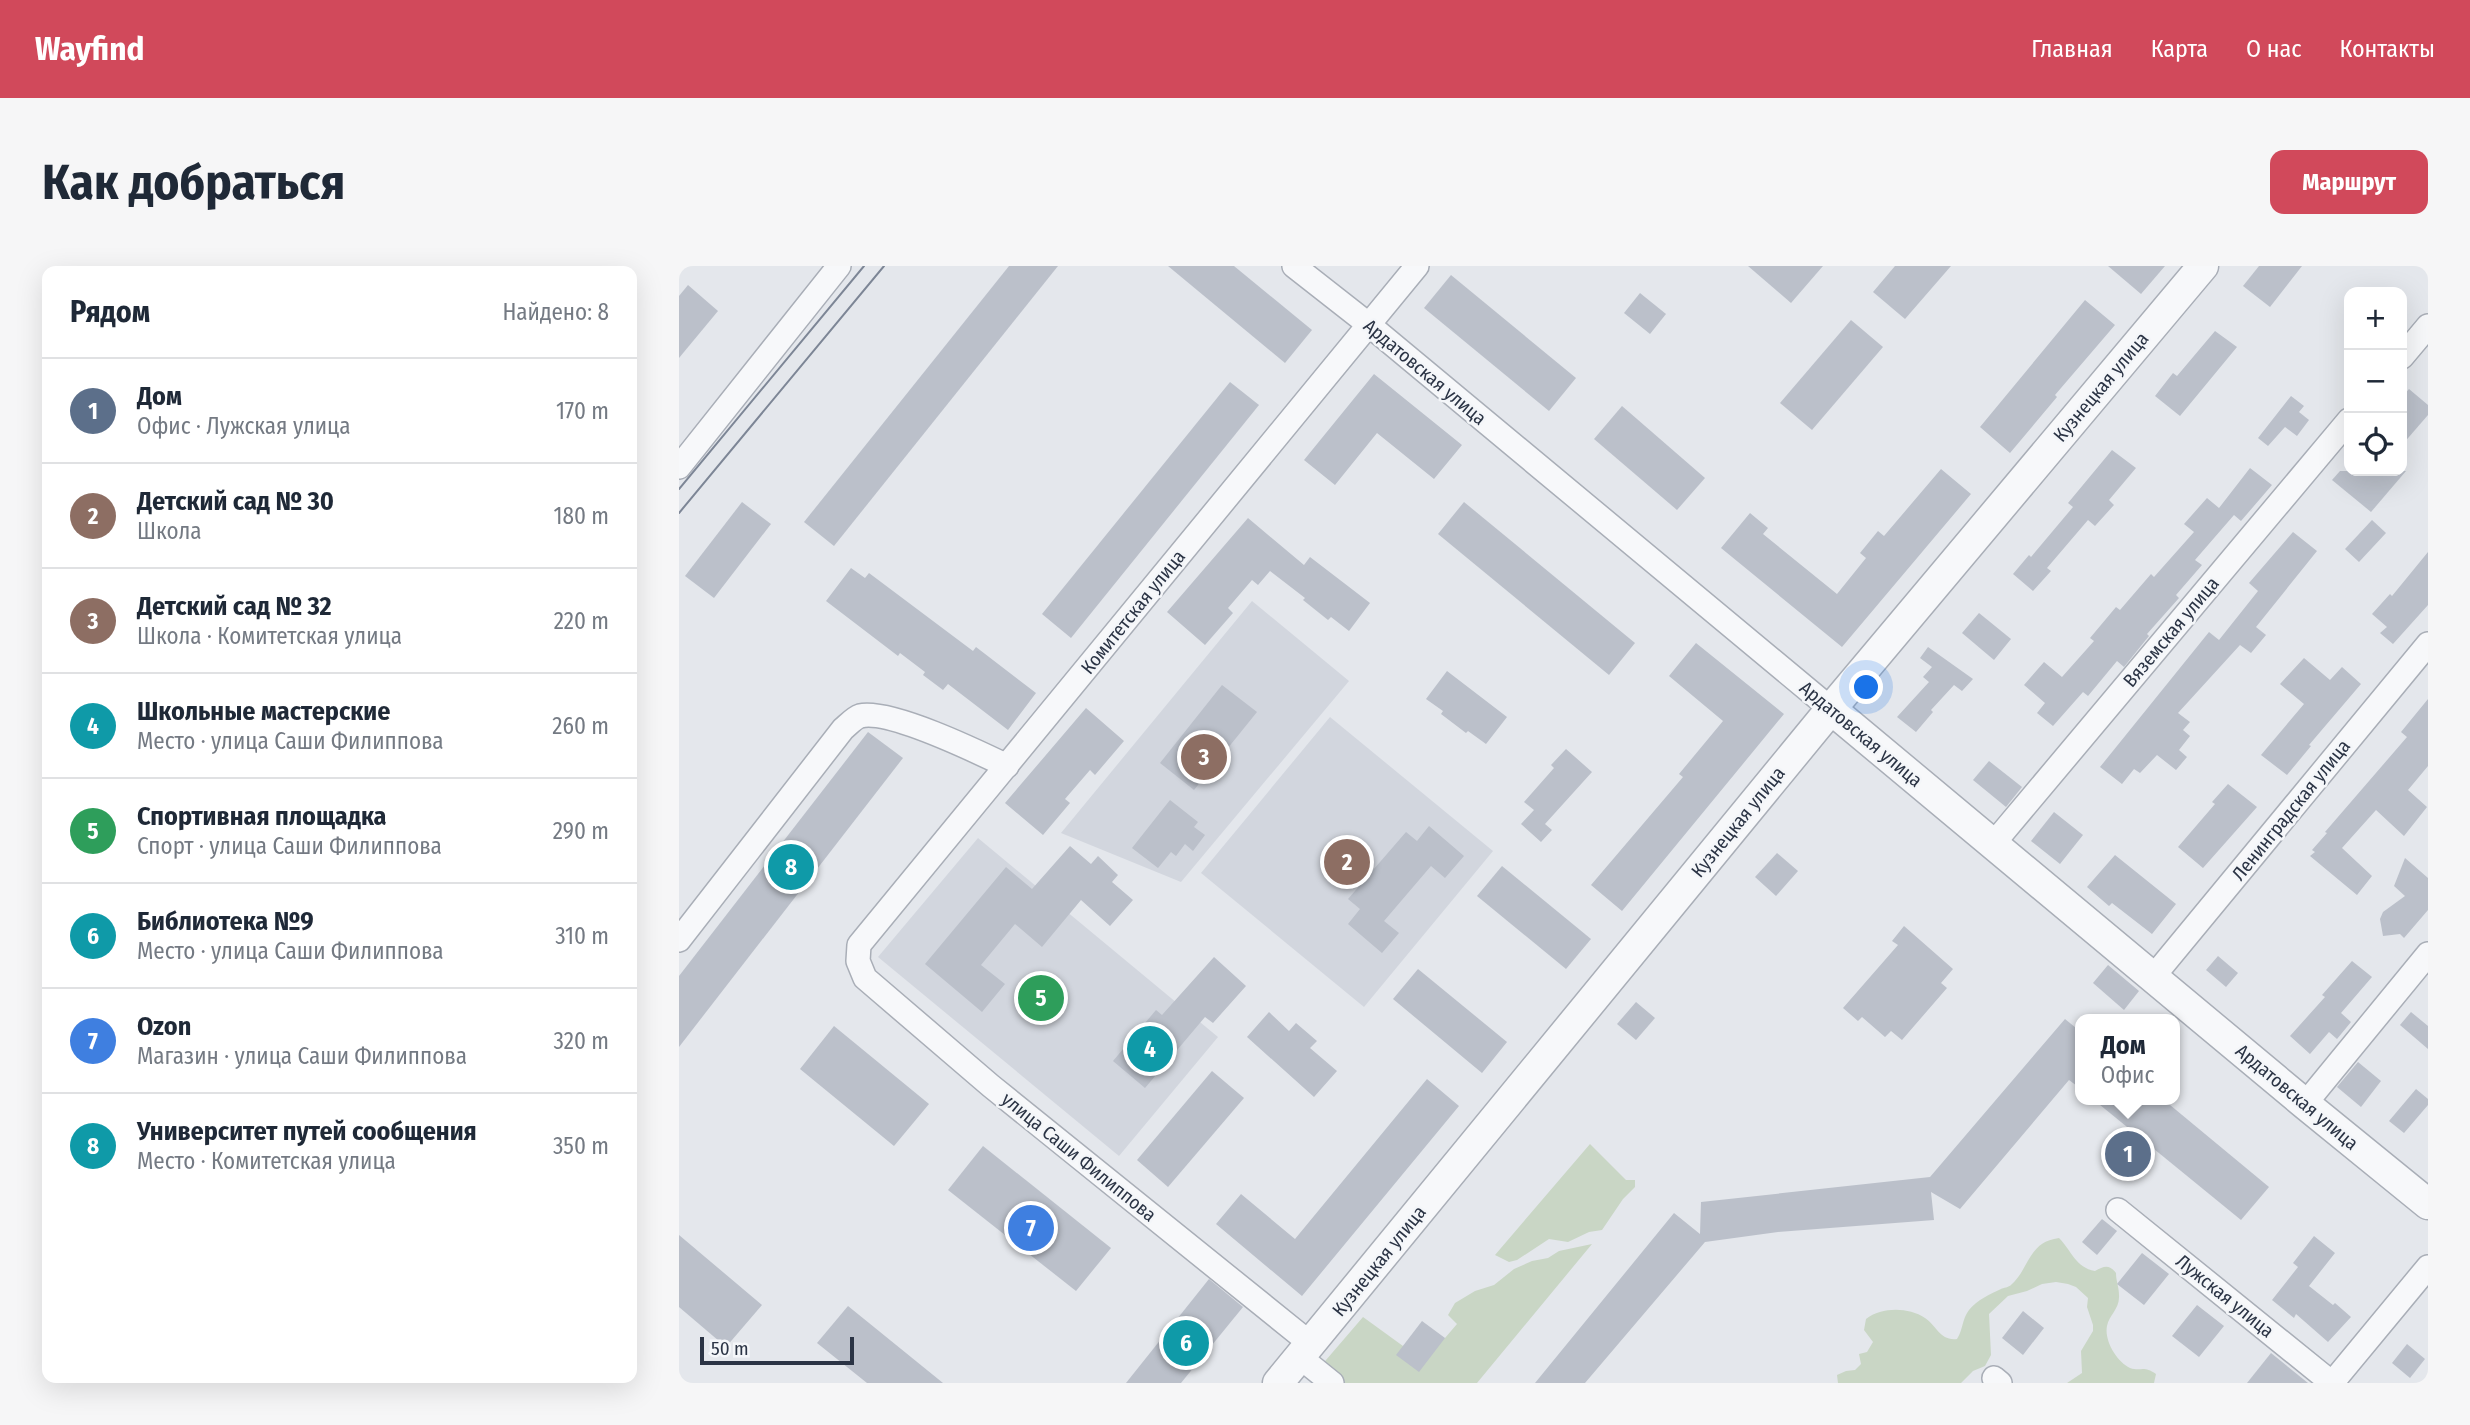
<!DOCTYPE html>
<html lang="ru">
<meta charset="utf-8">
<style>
body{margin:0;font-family:"Fira Sans Condensed",sans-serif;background:#f6f6f7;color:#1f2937}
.controls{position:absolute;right:21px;top:21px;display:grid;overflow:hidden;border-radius:14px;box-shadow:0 7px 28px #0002}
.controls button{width:63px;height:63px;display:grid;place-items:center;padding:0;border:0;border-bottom:2px solid #e0e1e3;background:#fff;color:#1f2937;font:35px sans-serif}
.scale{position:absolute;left:21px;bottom:18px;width:154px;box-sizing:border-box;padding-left:7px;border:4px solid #2b3445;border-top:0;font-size:19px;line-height:24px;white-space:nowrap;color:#2b3445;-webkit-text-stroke:5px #f4f6f9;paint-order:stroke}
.you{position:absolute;left:1188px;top:422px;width:24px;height:24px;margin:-18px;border:5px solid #fff;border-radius:50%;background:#1a73e8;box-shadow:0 0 0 10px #1a73e833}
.badge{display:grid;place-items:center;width:46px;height:46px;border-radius:50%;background:#d1495b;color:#fff;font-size:23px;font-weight:700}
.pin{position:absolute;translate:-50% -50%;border:4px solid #fff;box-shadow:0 2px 7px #0006}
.popup{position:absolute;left:1396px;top:748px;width:105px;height:91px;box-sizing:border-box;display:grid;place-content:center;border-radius:14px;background:#fff;filter:drop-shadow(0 2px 5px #0005);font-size:23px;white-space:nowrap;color:#747a83}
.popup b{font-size:26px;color:#1f2937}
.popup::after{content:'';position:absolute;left:50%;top:100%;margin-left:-14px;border:14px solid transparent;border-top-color:#fff}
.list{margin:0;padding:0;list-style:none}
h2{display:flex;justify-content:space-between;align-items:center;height:91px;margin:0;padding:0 28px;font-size:30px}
h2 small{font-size:23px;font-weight:400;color:#747a83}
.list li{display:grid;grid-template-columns:46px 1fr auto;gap:21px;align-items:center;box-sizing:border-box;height:105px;padding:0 28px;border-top:2px solid #e0e1e3}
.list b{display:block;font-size:26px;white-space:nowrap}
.list p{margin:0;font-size:23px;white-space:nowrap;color:#747a83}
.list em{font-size:23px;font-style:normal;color:#747a83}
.icon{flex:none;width:38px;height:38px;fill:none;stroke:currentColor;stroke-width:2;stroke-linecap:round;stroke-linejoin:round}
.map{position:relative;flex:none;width:1749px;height:1117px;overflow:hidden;border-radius:14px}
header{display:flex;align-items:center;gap:42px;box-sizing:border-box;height:98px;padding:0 35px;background:#d1495b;color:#fff}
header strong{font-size:33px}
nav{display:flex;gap:38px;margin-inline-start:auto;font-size:24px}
.intro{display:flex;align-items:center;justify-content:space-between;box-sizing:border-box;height:168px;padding:0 42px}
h1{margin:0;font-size:49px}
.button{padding:18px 32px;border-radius:14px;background:#d1495b;color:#fff;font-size:24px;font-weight:700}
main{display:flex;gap:42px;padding:0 42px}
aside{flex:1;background:#fff;border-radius:14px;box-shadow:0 7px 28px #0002}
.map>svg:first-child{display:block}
</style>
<header>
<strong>Wayfind</strong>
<nav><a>Главная</a><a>Карта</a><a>О нас</a><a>Контакты</a></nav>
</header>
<div class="intro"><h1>Как добраться</h1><a class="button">Маршрут</a></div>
<main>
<aside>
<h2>Рядом<small>Найдено: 8</small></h2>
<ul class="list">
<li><span class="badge" style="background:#5c6f8a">1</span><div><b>Дом</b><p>Офис · Лужская улица</p></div><em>170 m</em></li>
<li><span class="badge" style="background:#8d6e63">2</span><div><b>Детский сад № 30</b><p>Школа</p></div><em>180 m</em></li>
<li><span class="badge" style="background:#8d6e63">3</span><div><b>Детский сад № 32</b><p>Школа · Комитетская улица</p></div><em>220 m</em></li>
<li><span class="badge" style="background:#0f9aa8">4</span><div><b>Школьные мастерские</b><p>Место · улица Саши Филиппова</p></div><em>260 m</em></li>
<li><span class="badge" style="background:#2e9e5b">5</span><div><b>Спортивная площадка</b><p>Спорт · улица Саши Филиппова</p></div><em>290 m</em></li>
<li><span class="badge" style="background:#0f9aa8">6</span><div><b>Библиотека №9</b><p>Место · улица Саши Филиппова</p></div><em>310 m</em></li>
<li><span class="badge" style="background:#3f7fe0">7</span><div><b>Ozon</b><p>Магазин · улица Саши Филиппова</p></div><em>320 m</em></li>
<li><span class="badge" style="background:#0f9aa8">8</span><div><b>Университет путей сообщения</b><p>Место · Комитетская улица</p></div><em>350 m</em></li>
</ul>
</aside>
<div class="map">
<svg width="1749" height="1117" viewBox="0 0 1749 1117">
<rect width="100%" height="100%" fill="#e4e7ec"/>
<!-- built -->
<g fill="#d2d6de">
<path d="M573 335 670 415 502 616 382 567Z"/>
<path d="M651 451 814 585 685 741 522 607Z"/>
<path d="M299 572 539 771 440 890 199 691Z"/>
</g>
<!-- green -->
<g fill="#c9d6c5">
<path d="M911 878 947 914H956V921L944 933 923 964 910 966 889 976 870 973 838 994 830 996 816 989Z"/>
<path d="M1380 972C1392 984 1397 1002 1416 1005 1425 1000 1430 998 1437 1007 1437 1015 1440 1021 1440 1029 1441 1043 1430 1049 1428 1060 1425 1075 1438 1096 1451 1102 1462 1106 1464 1099 1477 1108L1475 1117H1388L1403 1107 1402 1085 1414 1065V1059L1408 1041 1409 1032 1397 1021 1389 1018 1377 1016 1363 1018 1348 1025 1329 1030 1310 1048 1312 1089 1306 1100 1294 1105 1282 1117H1159L1158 1109 1167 1105 1176 1104 1182 1098 1180 1088 1188 1086 1194 1076 1185 1064 1187 1053C1203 1041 1229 1041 1246 1052 1258 1060 1261 1075 1278 1073 1284 1064 1283 1053 1290 1044 1298 1034 1311 1028 1322 1023 1324 1022 1330 1021 1332 1019 1351 1002 1349 976 1380 972Z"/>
<path d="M913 978 798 1117H661L641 1101 684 1051 724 1080 766 1072 778 1058 769 1049 776 1037 796 1025 815 1019 835 1003 853 995 869 992 880 985Z"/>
</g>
<!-- building -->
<g fill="#bbc0ca">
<path d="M330 0H379L155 280 125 256Z"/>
<path d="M489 0H555L633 64 606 97Z"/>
<path d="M1069 0H1144L1112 37Z"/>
<path d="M1216 0H1272L1226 53 1194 26Z"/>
<path d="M1429 0H1486L1462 28Z"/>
<path d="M1580 0H1623L1591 41 1564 20Z"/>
<path d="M772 9 897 112 870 145 745 42Z"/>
<path d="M9 19 39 45 0 92V30Z"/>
<path d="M961 27 987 48 971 68 945 47Z"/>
<path d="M1406 34 1436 59 1376 129 1378 131 1331 187 1301 161Z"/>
<path d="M1172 54 1204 81 1133 164 1101 137Z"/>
<path d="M1536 65 1558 81 1501 150 1476 130 1494 107 1498 110Z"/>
<path d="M695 108 783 179 755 213 698 167 656 219 625 194Z"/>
<path d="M551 116 580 139 392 372 363 348Z"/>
<path d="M1730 123 1749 139V149L1723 179V131Z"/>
<path d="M1612 130 1625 140 1620 146 1630 154 1618 170 1606 161 1589 180 1579 172Z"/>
<path d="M943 140 1026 212 998 244 915 173Z"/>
<path d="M1433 184 1457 202 1430 234 1435 239 1416 260 1409 254 1368 302 1372 305 1354 325 1334 308 1350 289 1352 291 1394 241 1389 237Z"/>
<path d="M1571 202 1593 219 1562 255 1555 249 1516 294 1523 299 1497 329 1500 332 1468 368 1470 370 1445 401 1438 395 1409 430 1404 426 1374 460 1358 447 1366 437 1345 419 1365 396 1383 411 1415 375 1411 372 1437 341 1441 344 1472 308 1475 311 1515 266 1505 258 1528 232 1540 242Z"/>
<path d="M1262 203 1292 228 1163 381 1042 282 1071 247 1089 262 1084 268 1158 328 1187 292 1181 287 1199 265 1205 270Z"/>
<path d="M1661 205H1727L1692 246 1653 214Z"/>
<path d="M63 236 92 258 35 332 6 310Z"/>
<path d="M785 236 956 377 930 409 759 268Z"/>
<path d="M569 252 625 299 631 291 691 337 670 365 652 351 649 354 624 334 626 332 591 305 579 319 573 314 549 342 554 347 526 379 488 346Z"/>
<path d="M1693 254 1707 267 1680 296 1666 283Z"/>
<path d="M1614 266 1638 285 1577 361 1587 369 1572 387 1561 379 1499 447 1511 456 1504 464 1511 470 1500 484 1508 491 1497 504 1478 489 1461 507 1455 503 1443 518 1421 501 1530 366 1540 374 1579 325 1570 317Z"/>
<path d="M1749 286V339L1714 378 1701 367 1708 361 1693 348 1711 328 1713 330Z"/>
<path d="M172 302 186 312 190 307 294 385 297 381 357 427 329 464 269 418 264 424 244 409 246 406 221 387 219 390 147 335Z"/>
<path d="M1300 347 1332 373 1315 394 1283 367Z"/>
<path d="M1017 377 1105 448 943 645 912 619 1004 511 1000 508 1044 455 990 410Z"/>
<path d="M1249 381 1294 413 1283 425 1275 419 1252 444 1254 446 1237 466 1218 451 1250 416 1244 411 1253 401 1241 392Z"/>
<path d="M1625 392 1651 414 1663 401 1682 418 1630 479 1632 480 1608 509 1582 489 1625 438 1601 418Z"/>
<path d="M768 405 828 451 807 478 789 465 787 467 762 448 764 445 747 433Z"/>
<path d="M543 419 578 446 515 524 481 497Z"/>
<path d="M1749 433V500L1729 524 1748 541 1725 570 1697 544 1663 582 1693 610 1678 629 1631 590 1636 586 1633 584 1648 567 1646 566 1728 471 1722 466Z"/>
<path d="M407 442 445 475 416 509 411 504 386 533 391 537 364 569 326 537Z"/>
<path d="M189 466 224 492 0 781V710Z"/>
<path d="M887 483 913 506 866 558 873 564 862 576 842 558 855 544 845 536 875 502 872 499Z"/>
<path d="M1310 495 1343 521 1327 541 1294 514Z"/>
<path d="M1549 518 1578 541 1524 602 1499 581 1536 538 1533 536Z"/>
<path d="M491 534 519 556 515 561 526 569 514 585 506 578 497 590 492 586 479 602 453 582Z"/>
<path d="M1375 546 1404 569 1381 598 1352 575Z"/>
<path d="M750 560 785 590 766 612 752 600 705 655 720 667 703 687 669 658 681 643 669 633 727 566 738 575Z"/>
<path d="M391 580 412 598 419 590 439 609 433 616 454 634 431 660 402 634 363 681 336 658 302 699 326 718 303 746 246 698 327 601 353 623Z"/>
<path d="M1098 587 1119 605 1097 630 1076 611Z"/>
<path d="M1436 589 1497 638 1473 668 1433 637 1430 640 1408 621Z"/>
<path d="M1726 592 1749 612V644L1725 672 1721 668 1704 670 1701 653 1704 646 1726 630 1715 620Z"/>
<path d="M823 600 912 673 887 703 798 630Z"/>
<path d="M1225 660 1274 703 1262 717 1268 722 1223 774 1212 765 1206 771 1183 751 1179 755 1164 742 1219 679 1213 675Z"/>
<path d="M1539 690 1559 707 1547 721 1527 704Z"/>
<path d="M535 691 567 720 534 757 526 751 466 822 434 795 477 744 483 749Z"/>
<path d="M1673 695 1693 711 1662 747 1672 756 1658 773 1650 766 1631 788 1611 770 1646 731 1643 729Z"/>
<path d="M1429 699 1460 725 1445 744 1414 717Z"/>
<path d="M739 703 828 776 803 807 714 733Z"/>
<path d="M957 736 976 752 957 774 938 758Z"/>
<path d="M590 746 610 765 617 757 638 775 631 782 658 805 635 831 568 771Z"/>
<path d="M1732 746 1749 760V783L1721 759Z"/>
<path d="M1386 753 1402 766V823L1390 814 1281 943 1252 926 1255 954 1099 966 1026 976 906 1117H856L995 947 1021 968 1022 936 1251 911Z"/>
<path d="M155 760 250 838 215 880 121 803Z"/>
<path d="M1679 796 1702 815 1682 841 1658 821Z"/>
<path d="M533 805 565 832 489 921 458 894Z"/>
<path d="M748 813 780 840 623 1030 537 958 562 928 616 973Z"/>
<path d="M1737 823 1749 833V839L1725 867 1710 855Z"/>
<path d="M1415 834H1485L1590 921 1562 954Z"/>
<path d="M304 880 432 982 397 1025 269 924Z"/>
<path d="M1423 953 1438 965 1418 989 1403 976Z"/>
<path d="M0 969 83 1039 47 1081 0 1041Z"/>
<path d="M1635 970 1656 987 1630 1020 1654 1039 1656 1037 1672 1051 1649 1076 1617 1048 1615 1052 1593 1034 1619 1001 1614 997Z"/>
<path d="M1463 987 1490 1008 1465 1039 1438 1018Z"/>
<path d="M530 1013 564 1041 502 1117H447Z"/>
<path d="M1518 1039 1545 1060 1520 1091 1493 1070Z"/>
<path d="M169 1040 264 1117H188L138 1077Z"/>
<path d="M1344 1045 1365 1062 1344 1089 1323 1072Z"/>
<path d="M743 1055 766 1072 740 1106 717 1089Z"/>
<path d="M1728 1078 1746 1093 1731 1112 1713 1097Z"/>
<path d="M1592 1087 1629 1117H1568Z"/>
</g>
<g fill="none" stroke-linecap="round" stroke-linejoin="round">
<defs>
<g id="minor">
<path d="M615 0 689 58 1152 443"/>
<path d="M1723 91 1749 60"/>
<path d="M0 201 160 0"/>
<path d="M1314 578 1670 154"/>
<path d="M0 674 164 463C169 459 175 452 181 450 210 443 299 486 328 500"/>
<path d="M1474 711 1749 378"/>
<path d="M1626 838 1749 688"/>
<path d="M1439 944 1653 1117"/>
<path d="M632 1078 312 820 186 712 179 695 180 679 738 0"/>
<path d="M622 1092 653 1117"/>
<path d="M1315 1112 1321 1117"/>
<path d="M1653 1117 1749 1001"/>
</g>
<g id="tertiary">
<path d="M1152 443 1626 838 1749 938"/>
<path d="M599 1117 1152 443 1524 0"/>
</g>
</defs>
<!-- minor casing -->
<use href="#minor" stroke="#a9aeb7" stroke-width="26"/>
<!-- tertiary casing -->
<use href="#tertiary" stroke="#a9aeb7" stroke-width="33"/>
<!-- minor -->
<use href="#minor" stroke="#f7f8fa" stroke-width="23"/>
<!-- tertiary -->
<use href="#tertiary" stroke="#f7f8fa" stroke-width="30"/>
<!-- tram -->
<g stroke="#7d8696" stroke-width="2">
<path d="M0 223 185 0"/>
<path d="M0 247 205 0"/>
</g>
</g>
<g text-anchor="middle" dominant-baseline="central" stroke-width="5" stroke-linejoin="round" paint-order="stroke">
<!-- street labels -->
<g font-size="19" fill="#2b3445" stroke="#f4f6f9">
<text transform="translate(746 106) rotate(40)">Ардатовская улица</text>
<text transform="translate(1422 121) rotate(-50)">Кузнецкая улица</text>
<text transform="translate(454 346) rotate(-51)">Комитетская улица</text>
<text transform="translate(1492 366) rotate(-50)">Вяземская улица</text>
<text transform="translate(1182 468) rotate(40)">Ардатовская улица</text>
<text transform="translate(1612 544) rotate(-51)">Ленинградская улица</text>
<text transform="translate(1059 556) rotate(-51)">Кузнецкая улица</text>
<text transform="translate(1618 831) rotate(40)">Ардатовская улица</text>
<text transform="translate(400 891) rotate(39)">улица Саши Филиппова</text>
<text transform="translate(700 995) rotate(-51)">Кузнецкая улица</text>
<text transform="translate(1546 1030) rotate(39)">Лужская улица</text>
</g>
</g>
</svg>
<div class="controls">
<button>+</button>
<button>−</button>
<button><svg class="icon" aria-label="locate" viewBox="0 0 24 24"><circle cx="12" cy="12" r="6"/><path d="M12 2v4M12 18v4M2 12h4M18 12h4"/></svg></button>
</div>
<div class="scale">50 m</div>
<div class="you"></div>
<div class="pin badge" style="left:1449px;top:888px;background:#5c6f8a">1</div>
<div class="popup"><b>Дом</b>Офис</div>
<div class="pin badge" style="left:668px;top:596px;background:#8d6e63">2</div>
<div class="pin badge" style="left:525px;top:491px;background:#8d6e63">3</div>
<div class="pin badge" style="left:471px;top:783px;background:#0f9aa8">4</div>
<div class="pin badge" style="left:362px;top:732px;background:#2e9e5b">5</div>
<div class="pin badge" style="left:507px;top:1077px;background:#0f9aa8">6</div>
<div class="pin badge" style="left:352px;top:962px;background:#3f7fe0">7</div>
<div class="pin badge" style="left:112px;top:601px;background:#0f9aa8">8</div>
</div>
</main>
